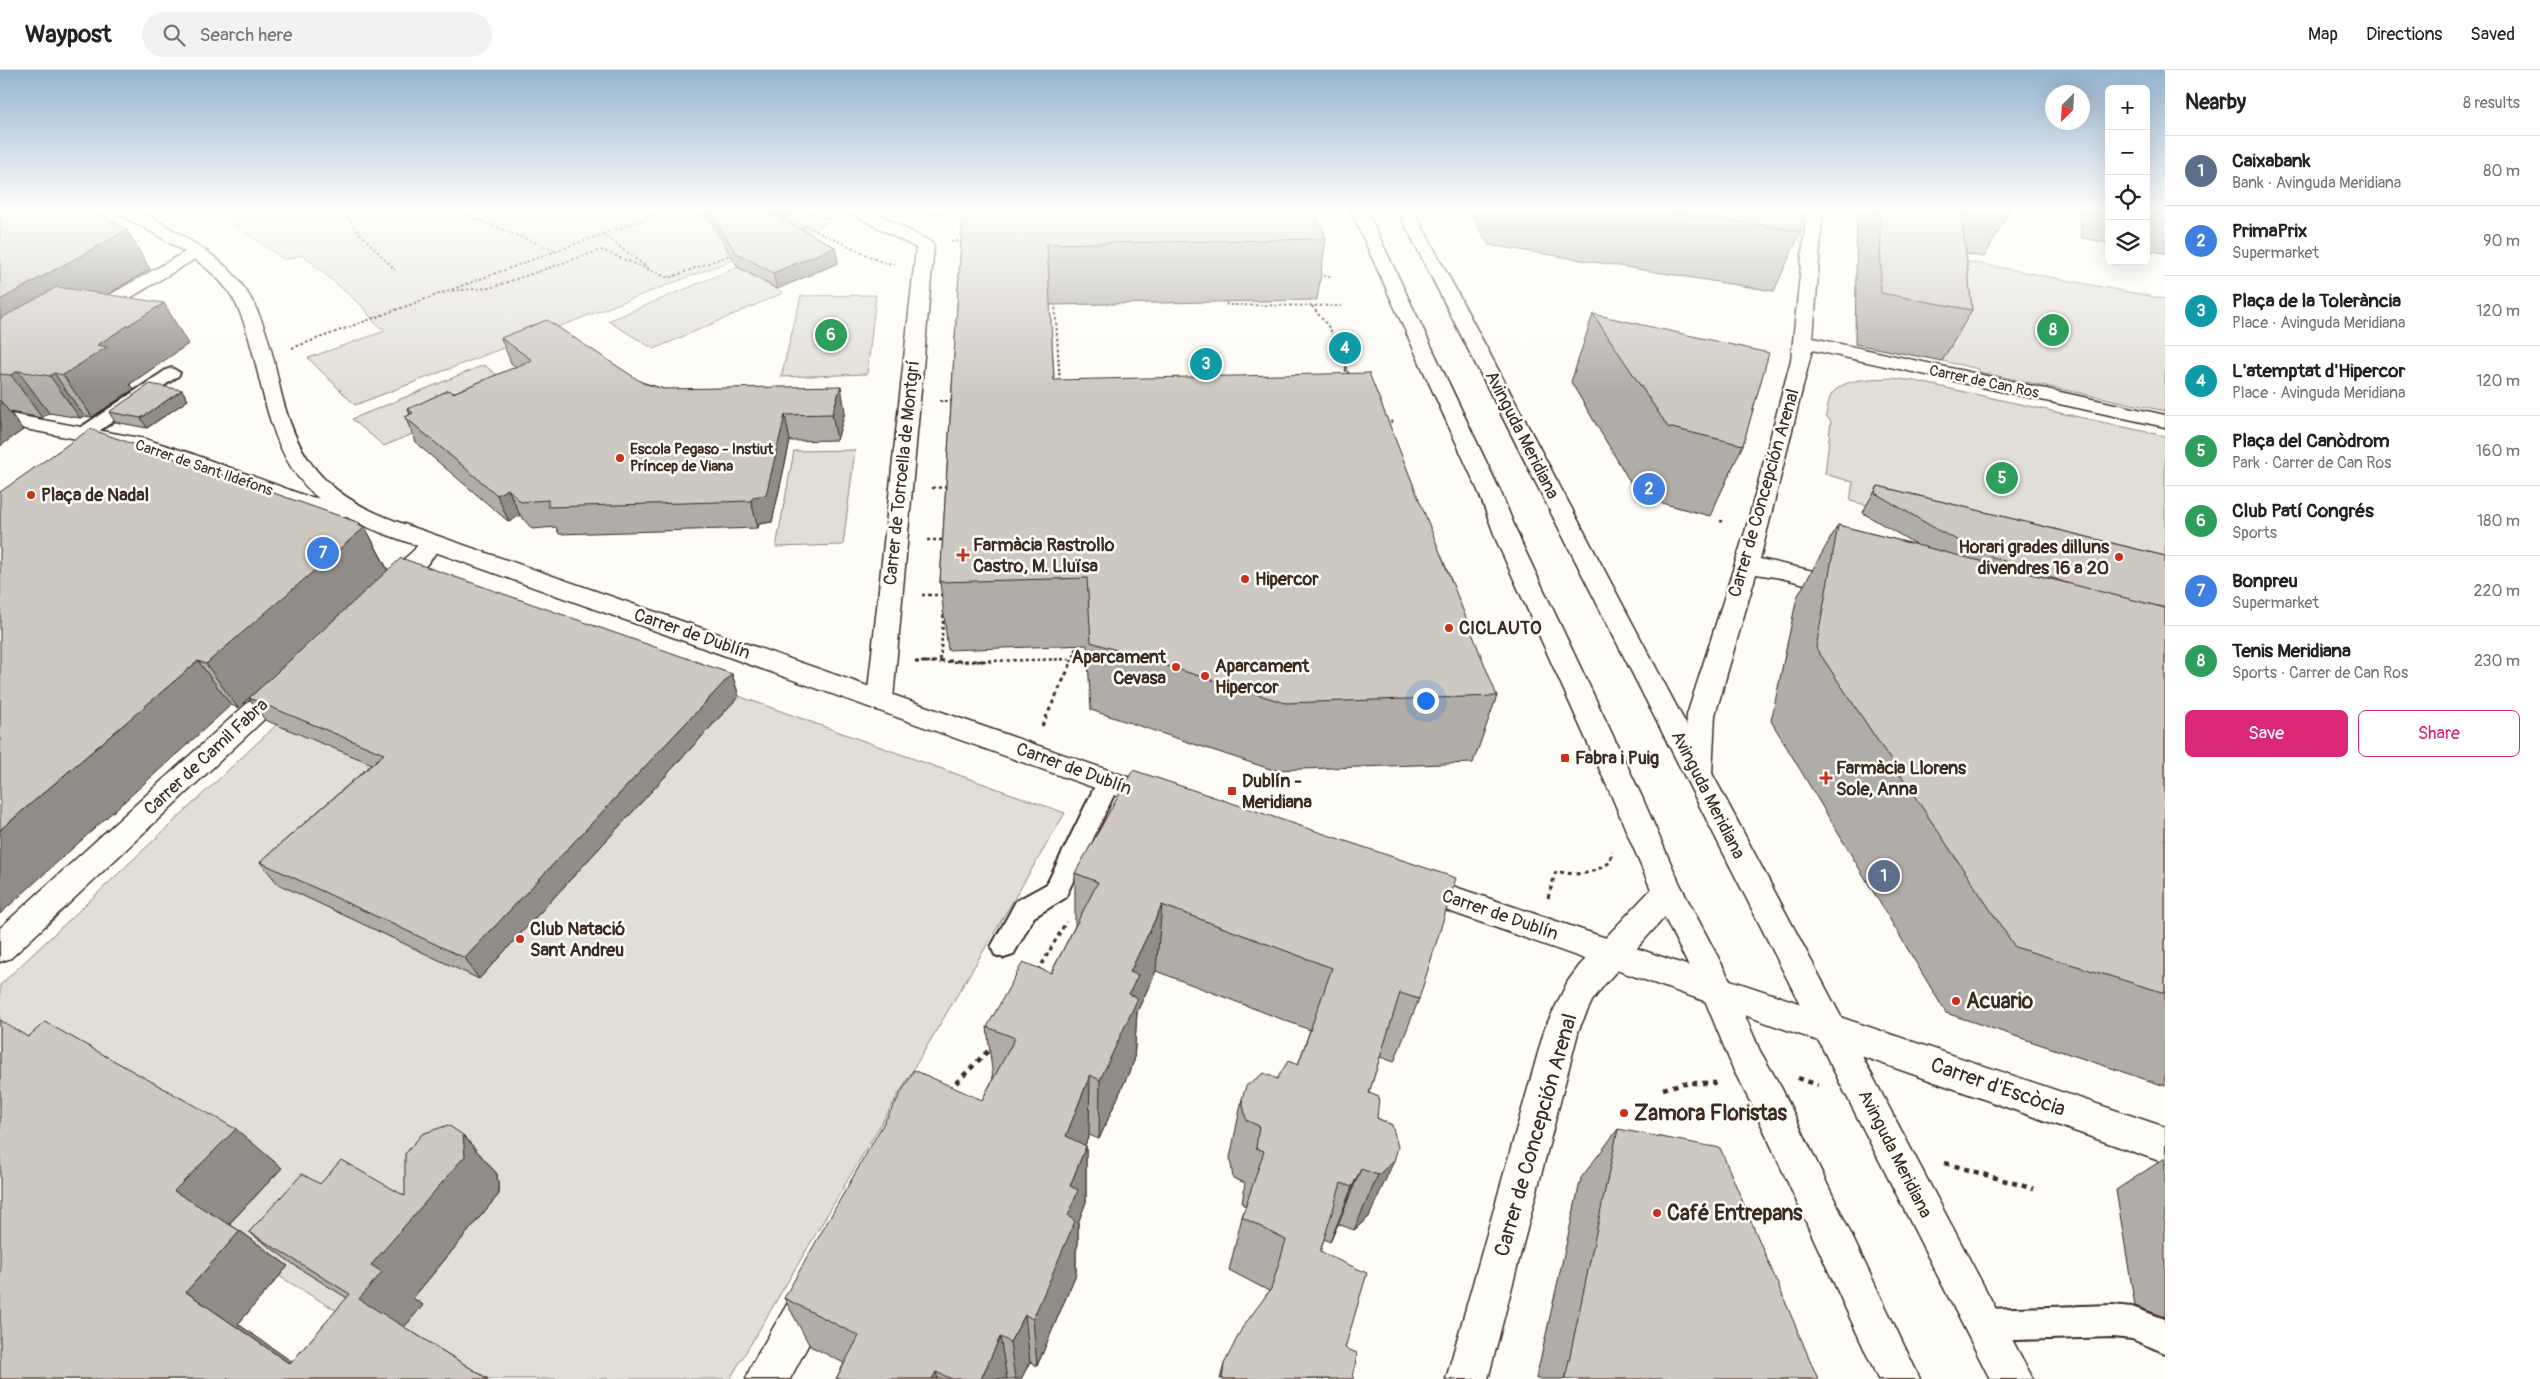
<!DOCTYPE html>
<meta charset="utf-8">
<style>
body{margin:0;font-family:Pangolin,sans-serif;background:#f2f2f2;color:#222}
.controls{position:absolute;right:15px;top:15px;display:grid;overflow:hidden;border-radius:8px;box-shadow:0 5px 20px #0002}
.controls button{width:45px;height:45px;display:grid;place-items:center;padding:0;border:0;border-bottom:1px solid #e0e0e0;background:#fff;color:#222;font:25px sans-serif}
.compass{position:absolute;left:2045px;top:15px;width:45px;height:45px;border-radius:50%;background:#fff;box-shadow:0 5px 20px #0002;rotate:204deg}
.you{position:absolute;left:1425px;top:630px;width:18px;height:18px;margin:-12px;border:4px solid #fff;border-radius:50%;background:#1a73e8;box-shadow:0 0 0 8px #1a73e833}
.badge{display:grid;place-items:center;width:32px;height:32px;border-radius:50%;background:#db2777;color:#fff;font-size:16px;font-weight:700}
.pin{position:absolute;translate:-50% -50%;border:2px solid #fff;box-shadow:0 1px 5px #0006}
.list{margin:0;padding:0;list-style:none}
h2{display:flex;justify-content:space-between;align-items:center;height:65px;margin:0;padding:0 20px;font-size:21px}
h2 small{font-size:16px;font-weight:400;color:#767676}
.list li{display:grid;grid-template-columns:32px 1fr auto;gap:15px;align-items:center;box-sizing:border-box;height:70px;padding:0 20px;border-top:1px solid #e0e0e0}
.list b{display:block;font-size:19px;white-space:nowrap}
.list p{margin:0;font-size:16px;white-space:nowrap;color:#767676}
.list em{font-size:16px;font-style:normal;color:#767676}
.actions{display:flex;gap:10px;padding:15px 20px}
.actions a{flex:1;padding:11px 0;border:1px solid #db2777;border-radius:8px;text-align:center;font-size:18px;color:#db2777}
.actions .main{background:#db2777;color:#fff}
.icon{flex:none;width:28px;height:28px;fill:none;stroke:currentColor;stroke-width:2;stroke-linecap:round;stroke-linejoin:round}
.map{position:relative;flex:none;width:2165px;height:1309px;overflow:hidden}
header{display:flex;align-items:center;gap:30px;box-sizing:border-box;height:70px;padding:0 25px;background:#fff;border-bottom:1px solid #e0e0e0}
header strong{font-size:24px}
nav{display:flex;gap:28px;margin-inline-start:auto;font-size:18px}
.search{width:350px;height:45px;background:#f2f2f2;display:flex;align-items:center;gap:12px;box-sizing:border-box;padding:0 18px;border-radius:28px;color:#767676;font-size:19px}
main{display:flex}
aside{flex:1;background:#fff}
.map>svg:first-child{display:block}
</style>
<header>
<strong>Waypost</strong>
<div class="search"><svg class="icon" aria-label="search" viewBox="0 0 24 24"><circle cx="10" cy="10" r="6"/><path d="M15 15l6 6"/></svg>Search here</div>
<nav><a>Map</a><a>Directions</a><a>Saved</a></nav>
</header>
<main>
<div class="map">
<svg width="2165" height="1309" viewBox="0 0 2165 1309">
<rect width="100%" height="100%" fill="#fdfcf7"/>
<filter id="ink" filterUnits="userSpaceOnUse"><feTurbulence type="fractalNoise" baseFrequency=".02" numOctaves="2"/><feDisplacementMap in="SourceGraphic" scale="10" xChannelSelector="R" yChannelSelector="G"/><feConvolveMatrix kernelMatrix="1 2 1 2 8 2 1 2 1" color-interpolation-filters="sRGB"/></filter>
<g filter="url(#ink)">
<!-- green -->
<g fill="#e1ded7" stroke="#8e847a">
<path d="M196 139H805L826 154 355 335 308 288 385 261 375 253 362 236 303 185 285 190 218 144 210 145Z"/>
<path d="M1935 185 2165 229V341L1979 302V299L1942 291Z"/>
<path d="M738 197 783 223 654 279 608 251Z"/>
<path d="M876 225 867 304 781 307 801 226Z"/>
<path d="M484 295 517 320 384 376 352 349Z"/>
<path d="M1892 308 1915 311 2165 366V509L1850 431 1853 412 1825 404 1831 351 1826 346C1827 340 1828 332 1830 327 1841 307 1873 309 1892 308Z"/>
<path d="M855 380 843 475 776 477 794 381Z"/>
<path d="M426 514 1065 743 730 1309H450L0 1038V915Z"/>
</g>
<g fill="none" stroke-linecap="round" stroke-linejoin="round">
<defs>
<g id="service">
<path d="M172 298 180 303 178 306 89 368H77L74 364 77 360 166 300Z"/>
<path d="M1108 703 1116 706 1120 712 1065 828 1034 847 1013 885 1004 888 995 885 991 877 1016 831 1047 814 1100 706Z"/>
<path d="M2112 1235 2132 1237 2165 1249V1283L2132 1269 2112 1267 1983 1271 1971 1267 1967 1255 1971 1243 1983 1239Z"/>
</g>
<g id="minor">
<path d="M849 139H869L931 172 934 176 893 629 890 636 880 639 870 636 867 629 916 178 851 143Z"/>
<path d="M1807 139H1823L1813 268 2165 345V357L1812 280 1760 489 1854 510 1857 516 1854 522 1845 524 1781 508 1756 504 1715 645 1712 704 1708 712 1698 715 1688 712 1684 704 1687 645 1745 462 1791 290Z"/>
<path d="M194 177 200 178 203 182 200 186 95 249H81L79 245 81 241Z"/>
<path d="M0 342 145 369 190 383 306 426 356 435 359 440 356 445 348 447 316 443 290 436 133 380 0 354Z"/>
<path d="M431 465 439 467 443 472C435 486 409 518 395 524 389 527 385 525 379 524L376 518 379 512 414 480 423 467Z"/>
<path d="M285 605 294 607 298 614 294 621 11 888 0 892V858L276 607Z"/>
<path d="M1668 809 1679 813 1684 822 1679 831 1604 915 1592 931 1579 959 1488 1309H1446L1545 958 1568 911 1580 895 1657 813Z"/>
<path d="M817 1201 831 1207 837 1221 790 1309H746L752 1294 803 1207Z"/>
</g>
<g id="secondary">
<path d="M116 139C121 139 129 138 135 139 146 141 167 157 178 163 201 177 226 192 242 215 263 243 272 279 279 314 296 390 325 425 398 452L1168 721 1173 729 1168 737 1158 740 1148 737 382 463C286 426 276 379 254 287 248 264 241 237 226 218 206 193 177 177 150 161 140 155 123 149 116 139Z"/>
<path d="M1414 803 2165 1057V1093L1403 825 1399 816 1403 807Z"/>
</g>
<g id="primary">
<path d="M1350 139H1366L1501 423 1521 472 1642 727 1682 819 1730 910 1760 981 1782 1019 1920 1309H1878L1756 1043 1734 1001 1702 923 1652 822 1612 727 1497 472 1479 423Z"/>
<path d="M1397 139H1413L2033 1309H1990Z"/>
</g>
</defs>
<!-- service casing -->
<use href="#service" stroke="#3b2a1e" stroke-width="4"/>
<!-- minor casing -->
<use href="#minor" stroke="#3b2a1e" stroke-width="3"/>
<!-- secondary casing -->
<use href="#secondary" stroke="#3b2a1e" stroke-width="3"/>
<!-- primary casing -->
<use href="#primary" stroke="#3b2a1e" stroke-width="3"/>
<!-- path-far3 -->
<g stroke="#3b2a1e" stroke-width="2" stroke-dasharray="2.5 2.5" stroke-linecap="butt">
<path d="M342 139 354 157 395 200"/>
<path d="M445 139 464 144 556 181"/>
<path d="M794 139 827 149 831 148"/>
<path d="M923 145 965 142"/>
<path d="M797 160 806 156 882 192 894 194"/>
<path d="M603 164 649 199"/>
<path d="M951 171H965"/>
<path d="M1318 206H1332"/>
<path d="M447 221 490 218 601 180 669 208 735 183"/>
<path d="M1225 228 1227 235 1344 236"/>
<path d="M1055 233 1060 314"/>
<path d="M1312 236 1330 259 1350 307"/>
<path d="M292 278 671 139"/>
<path d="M1343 306 1347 298"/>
<path d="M940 331H954"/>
</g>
<!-- path-far2 -->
<g stroke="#3b2a1e" stroke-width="2.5" stroke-dasharray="3 3" stroke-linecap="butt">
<path d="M1385 349 1392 352"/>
<path d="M932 418 948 417"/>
<path d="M1720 451 1725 452"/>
<path d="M927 470H946"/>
<path d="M922 525H946"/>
<path d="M944 539 940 592 1073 589"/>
<path d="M915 592H940"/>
<path d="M1071 592 1076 582 1075 572"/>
</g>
<!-- path-far1 -->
<g stroke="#3b2a1e" stroke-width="3" stroke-dasharray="4 4" stroke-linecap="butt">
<path d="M940 591H993"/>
<path d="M915 592H940"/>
<path d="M1042 656 1072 591"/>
<path d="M1548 828 1556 801C1578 806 1591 805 1610 792L1612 781"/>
<path d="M1038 901 1066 852"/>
</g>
<!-- path -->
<g stroke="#3b2a1e" stroke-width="4.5" stroke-dasharray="5 5" stroke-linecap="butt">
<path d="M1798 1008 1818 1015"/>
<path d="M1663 1019 1684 1013H1716"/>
<path d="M949 1020 992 977"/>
<path d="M1945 1093 2034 1119"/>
</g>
<!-- service -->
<use href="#service" fill="#fdfcf7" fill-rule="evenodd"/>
<!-- minor -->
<use href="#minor" fill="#fdfcf7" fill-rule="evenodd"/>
<!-- secondary -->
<use href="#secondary" fill="#fdfcf7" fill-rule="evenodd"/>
<!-- primary -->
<use href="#primary" fill="#fdfcf7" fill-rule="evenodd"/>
</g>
<!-- wall -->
<g fill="#b0aca7" stroke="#3b2a1e">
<path d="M0 139 150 199 108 224 188 274 130 314 134 319 92 347 84 346 80 348 49 343 42 348 10 342 23 360 0 376Z"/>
<path d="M692 139H793L794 144 782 149 835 177 838 193 777 219 738 197 713 155 712 151 692 140Z"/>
<path d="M963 139 1326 169 1317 230 1050 235 1054 310 1497 626 1473 693 1273 700 1091 640 1087 575 948 580 940 512Z"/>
<path d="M1468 139H1803L1801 161 1774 221 1489 175Z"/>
<path d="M1857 139H2011L1984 187 1966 184 1972 240 1942 291 1855 274Z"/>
<path d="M2079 139H2109V173L2082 168Z"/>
<path d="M2146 139H2165V183L2146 180Z"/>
<path d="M1593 244 1743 375 1710 446 1639 427 1571 312Z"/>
<path d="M501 268 664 319 845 342 837 370 790 371 772 452 759 454 758 458 559 464 556 457 532 459 520 445 509 452 417 374 405 347 410 345 408 339 453 323 516 297 511 293Z"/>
<path d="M182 320 188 330 147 358 115 352 109 342Z"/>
<path d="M1878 416 2165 486V1016L1946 943 1771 651 1797 527 1838 455 1917 475 1863 443 1866 436Z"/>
<path d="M0 422 362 457H365L388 500 732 604 739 626 479 909 278 814 260 792 372 694 265 650 249 628 238 638 231 635Z"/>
<path d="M1075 803 1419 929 1394 992 1380 987 1369 1023 1377 1048 1392 1055 1369 1147 1354 1160 1338 1154 1330 1172 1324 1169 1320 1182 1353 1309H1220L1224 1294 1269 1221 1229 1200 1242 1147 1246 1136 1242 1134 1245 1113 1233 1108 1230 1088 1242 1029 1277 1009 1298 995 1310 960 1156 901 1137 942 1134 991 1099 1069 1089 1065 1085 1075 1086 1076V1132L1078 1153V1174L1076 1181V1204L1037 1296 1030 1292 1021 1309H836L844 1293 810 1276 784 1228 982 1030 993 1009 987 957 1051 903 1075 856Z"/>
<path d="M28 967 282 1098 229 1154 240 1161 288 1196 238 1254 292 1292 347 1228 297 1197 249 1162 320 1114 405 1126 463 1065 497 1104 499 1124 413 1228 423 1235 404 1257 488 1309H0Z"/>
<path d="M1618 1059 1818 1309H1536L1581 1108Z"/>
<path d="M2165 1088V1247L2135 1236 2116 1120Z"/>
</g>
<!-- shaded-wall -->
<g fill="#908c88" stroke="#3b2a1e">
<path d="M763 139H793L794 144 766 154Z"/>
<path d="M127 160 150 199 0 288V230Z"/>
<path d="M835 177 838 193 777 219 773 203Z"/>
<path d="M164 233 188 274 130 314 134 319 92 347 63 305 97 275Z"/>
<path d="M18 301 49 343 42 348 11 305Z"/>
<path d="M54 303 84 346 80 348 50 306Z"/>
<path d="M841 316 845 342 837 370 832 344Z"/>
<path d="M182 320 188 330 147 358 141 348Z"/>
<path d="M0 330 23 360 0 376Z"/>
<path d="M785 345 790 371 772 452 759 454 758 458 751 431Z"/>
<path d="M508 419 520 445 509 452 497 425Z"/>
<path d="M360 453 363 459 365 457 388 501 238 638 206 594Z"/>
<path d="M198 591 231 635 0 844V760Z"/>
<path d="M732 604 739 626 479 909 465 888Z"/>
<path d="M1162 835 1156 901 1137 942 1134 991 1099 1069 1100 1010 1130 902Z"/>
<path d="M1090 1005 1089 1065 1067 1122 1066 1066Z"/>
<path d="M236 1059 282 1098 225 1158 174 1121Z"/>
<path d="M463 1065 497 1104 499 1124 413 1228 423 1235 401 1261 359 1229 371 1195Z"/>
<path d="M1086 1076V1132L1078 1153V1174L1076 1181V1204L1037 1296 1033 1249 1068 1146 1070 1116Z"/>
<path d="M1394 1091 1369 1147 1354 1160 1378 1105Z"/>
<path d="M1361 1099 1338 1154 1330 1172 1352 1117Z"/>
<path d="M240 1161 288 1196 238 1254 317 1309 290 1294 186 1222Z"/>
<path d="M1025 1245 1030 1292 1021 1309H1015L1010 1272Z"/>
<path d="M1000 1267 1007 1309H981Z"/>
<path d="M936 1302 938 1309H932Z"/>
</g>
<!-- building -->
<g fill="#cdc8c2" stroke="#3b2a1e">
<path d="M0 139H93L127 160 0 230Z"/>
<path d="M709 139H763L835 177 773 203 735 182Z"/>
<path d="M963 139H1314L1326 169 1047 174 1054 310 1369 303 1497 626 1285 633 1091 572 1087 508 940 512Z"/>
<path d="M1651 139H1803L1801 161Z"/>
<path d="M1880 139H1961L1972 240 1881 223Z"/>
<path d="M57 217 164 233 97 275 107 277 63 305 54 303 50 306 18 301 11 305 0 304V249Z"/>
<path d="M1593 244 1769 283 1743 375 1668 357Z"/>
<path d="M547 250 643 313 664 319 841 316 832 344 785 345 766 425 753 427 751 431 548 437V430L521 432 508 419 497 425 405 347 413 343 408 339 449 320 453 323 532 290 501 268Z"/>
<path d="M150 314 182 320 141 348 109 342Z"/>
<path d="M90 359 360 453 358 455 365 457 206 594 198 591 0 760V422Z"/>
<path d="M1878 416 2165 486V538L2072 515 1993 487 1943 463 1875 423Z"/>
<path d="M1838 455 2165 538V923L2015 877 1816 578Z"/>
<path d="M401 488 732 604 465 888 260 792 384 684 249 628Z"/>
<path d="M1133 700 1456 808 1419 929 1400 923 1369 1023 1379 1027 1377 1048 1392 1055 1398 1077 1394 1091 1378 1105 1361 1099 1352 1117 1341 1113 1320 1182 1367 1203 1345 1278 1357 1283 1353 1309H1222L1224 1294 1242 1258 1271 1219 1286 1170 1242 1147 1264 1081 1256 1078 1259 1056 1246 1050 1242 1029 1246 1016 1264 1003 1277 1009 1288 991 1298 995 1332 898 1162 835 1130 902 1138 905 1129 924 1138 928 1100 1010 1090 1005 1066 1066 1086 1076 1070 1116 1078 1120 1068 1146 1075 1151 1033 1249 1025 1245 1010 1272 1000 1267 981 1309H952L936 1302 932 1309H836L859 1266 784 1228 914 1000 982 1030 1015 968 987 957 1023 892 1051 903 1098 812 1075 803Z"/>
<path d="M0 950 28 967 45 952 236 1059 174 1121 240 1161 186 1222 290 1294 350 1224 249 1162 302 1104 320 1114 341 1090 405 1126V1084L422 1064 448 1055 463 1065 465 1086 371 1195 382 1202 359 1229 488 1309H0Z"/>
<path d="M1618 1059 1720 1078 1818 1309H1565Z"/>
</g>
</g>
<!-- sky -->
<linearGradient id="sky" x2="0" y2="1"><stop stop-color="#96b4d0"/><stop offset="0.43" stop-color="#fefefb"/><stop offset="1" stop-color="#fefefb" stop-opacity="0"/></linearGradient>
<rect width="2165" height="322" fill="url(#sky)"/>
<!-- markers -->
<g fill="#c8321e" stroke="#fdfcf7" stroke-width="2">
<circle cx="620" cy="388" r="5"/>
<circle cx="31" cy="425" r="5"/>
<path d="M960.5 477.5h5v5h5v5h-5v5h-5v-5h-5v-5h5z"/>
<circle cx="2119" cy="487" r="5"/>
<circle cx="1245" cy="509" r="5"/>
<circle cx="1449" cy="558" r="5"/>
<circle cx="1176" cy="597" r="5"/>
<circle cx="1205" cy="606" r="5"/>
<rect x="1560" y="683" width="10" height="10" rx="2.5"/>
<path d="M1823.5 700.5h5v5h5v5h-5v5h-5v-5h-5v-5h5z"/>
<rect x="1227" y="716" width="10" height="10" rx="2.5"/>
<circle cx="520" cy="869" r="5"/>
<circle cx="1956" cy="931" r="5"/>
<circle cx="1624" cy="1043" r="5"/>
<circle cx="1657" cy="1143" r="5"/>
</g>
<g text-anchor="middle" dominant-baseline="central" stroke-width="5" stroke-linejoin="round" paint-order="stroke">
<!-- far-street labels -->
<g font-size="15" fill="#3b2a1e" stroke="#fdfcf7">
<text transform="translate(1984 312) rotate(12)">Carrer de Can Ros</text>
<text transform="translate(204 398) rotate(19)">Carrer de Sant Ildefons</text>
</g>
<!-- far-poi labels -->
<g font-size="15" font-weight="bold" fill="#3b2a1e" stroke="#fdfcf7" text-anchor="start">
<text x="630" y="379">Escola Pegaso - Instiut<tspan x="630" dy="17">Príncep de Viana</tspan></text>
</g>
<!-- street labels -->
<g font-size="18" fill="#3b2a1e" stroke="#fdfcf7">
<text transform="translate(1522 365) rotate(63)">Avinguda Meridiana</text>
<text transform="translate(902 403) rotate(-84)">Carrer de Torroella de Montgrí</text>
<text transform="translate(1764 423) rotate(-74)">Carrer de Concepción Arenal</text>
<text transform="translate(692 564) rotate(19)">Carrer de Dublín</text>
<text transform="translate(206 687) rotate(-43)">Carrer de Camil Fabra</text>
<text transform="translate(1074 699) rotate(20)">Carrer de Dublín</text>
<text transform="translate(1708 725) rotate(63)">Avinguda Meridiana</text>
<text transform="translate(1500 845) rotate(19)">Carrer de Dublín</text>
<text transform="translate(1895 1084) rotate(63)">Avinguda Meridiana</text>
</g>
<!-- poi labels -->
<g font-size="18" font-weight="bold" fill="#3b2a1e" stroke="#fdfcf7" text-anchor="start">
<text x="41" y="425">Plaça de Nadal</text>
<text x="973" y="475">Farmàcia Rastrollo<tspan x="973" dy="21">Castro, M. Lluïsa</tspan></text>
<text x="2109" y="477" text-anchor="end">Horari grades dilluns<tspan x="2109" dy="21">divendres 16 a 20</tspan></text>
<text x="1255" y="509">Hipercor</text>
<text x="1459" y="558">CICLAUTO</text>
<text x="1166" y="587" text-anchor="end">Aparcament<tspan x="1166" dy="21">Cevasa</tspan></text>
<text x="1215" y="596">Aparcament<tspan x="1215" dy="21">Hipercor</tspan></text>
<text x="1575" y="688">Fabra i Puig</text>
<text x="1836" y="698">Farmàcia Llorens<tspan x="1836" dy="21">Sole, Anna</tspan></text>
<text x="1242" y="711">Dublín -<tspan x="1242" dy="21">Meridiana</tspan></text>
<text x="530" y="859">Club Natació<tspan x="530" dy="21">Sant Andreu</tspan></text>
</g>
<!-- near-poi labels -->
<g font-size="21" font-weight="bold" fill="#3b2a1e" stroke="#fdfcf7" text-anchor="start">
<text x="1966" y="931">Acuario</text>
<text x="1634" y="1043">Zamora Floristas</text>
<text x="1667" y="1143">Café Entrepans</text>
</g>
<!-- near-street labels -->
<g font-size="21" fill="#3b2a1e" stroke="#fdfcf7">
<text transform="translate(1998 1017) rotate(19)">Carrer d'Escòcia</text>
<text transform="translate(1536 1065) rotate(-74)">Carrer de Concepción Arenal</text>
</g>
</g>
</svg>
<div class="controls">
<button>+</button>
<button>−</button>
<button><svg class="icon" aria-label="locate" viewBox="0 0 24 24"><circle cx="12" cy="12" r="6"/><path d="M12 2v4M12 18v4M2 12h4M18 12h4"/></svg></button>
<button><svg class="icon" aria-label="layers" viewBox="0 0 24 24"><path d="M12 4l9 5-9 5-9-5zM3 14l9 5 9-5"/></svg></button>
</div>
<svg class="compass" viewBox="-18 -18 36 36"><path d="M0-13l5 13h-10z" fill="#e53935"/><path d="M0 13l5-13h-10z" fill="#767676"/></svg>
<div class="you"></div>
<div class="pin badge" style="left:1884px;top:806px;background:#5c6f8a">1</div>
<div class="pin badge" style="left:1649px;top:419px;background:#3f7fe0">2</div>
<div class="pin badge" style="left:1206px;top:294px;background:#0f9aa8">3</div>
<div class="pin badge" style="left:1345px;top:278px;background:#0f9aa8">4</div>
<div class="pin badge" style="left:2002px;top:408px;background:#2e9e5b">5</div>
<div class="pin badge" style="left:831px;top:265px;background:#2e9e5b">6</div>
<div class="pin badge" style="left:323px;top:483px;background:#3f7fe0">7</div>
<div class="pin badge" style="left:2053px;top:260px;background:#2e9e5b">8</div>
</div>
<aside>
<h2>Nearby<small>8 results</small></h2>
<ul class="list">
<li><span class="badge" style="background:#5c6f8a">1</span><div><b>Caixabank</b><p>Bank · Avinguda Meridiana</p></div><em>80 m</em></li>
<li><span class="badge" style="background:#3f7fe0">2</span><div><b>PrimaPrix</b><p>Supermarket</p></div><em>90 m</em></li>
<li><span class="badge" style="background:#0f9aa8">3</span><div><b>Plaça de la Tolerància</b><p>Place · Avinguda Meridiana</p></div><em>120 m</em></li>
<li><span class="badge" style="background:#0f9aa8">4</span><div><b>L'atemptat d'Hipercor</b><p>Place · Avinguda Meridiana</p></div><em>120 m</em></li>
<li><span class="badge" style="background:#2e9e5b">5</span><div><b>Plaça del Canòdrom</b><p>Park · Carrer de Can Ros</p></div><em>160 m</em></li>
<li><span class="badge" style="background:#2e9e5b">6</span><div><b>Club Patí Congrés</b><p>Sports</p></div><em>180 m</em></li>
<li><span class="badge" style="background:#3f7fe0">7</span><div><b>Bonpreu</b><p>Supermarket</p></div><em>220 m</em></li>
<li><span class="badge" style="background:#2e9e5b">8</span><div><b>Tenis Meridiana</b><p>Sports · Carrer de Can Ros</p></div><em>230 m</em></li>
</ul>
<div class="actions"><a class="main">Save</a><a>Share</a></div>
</aside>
</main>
